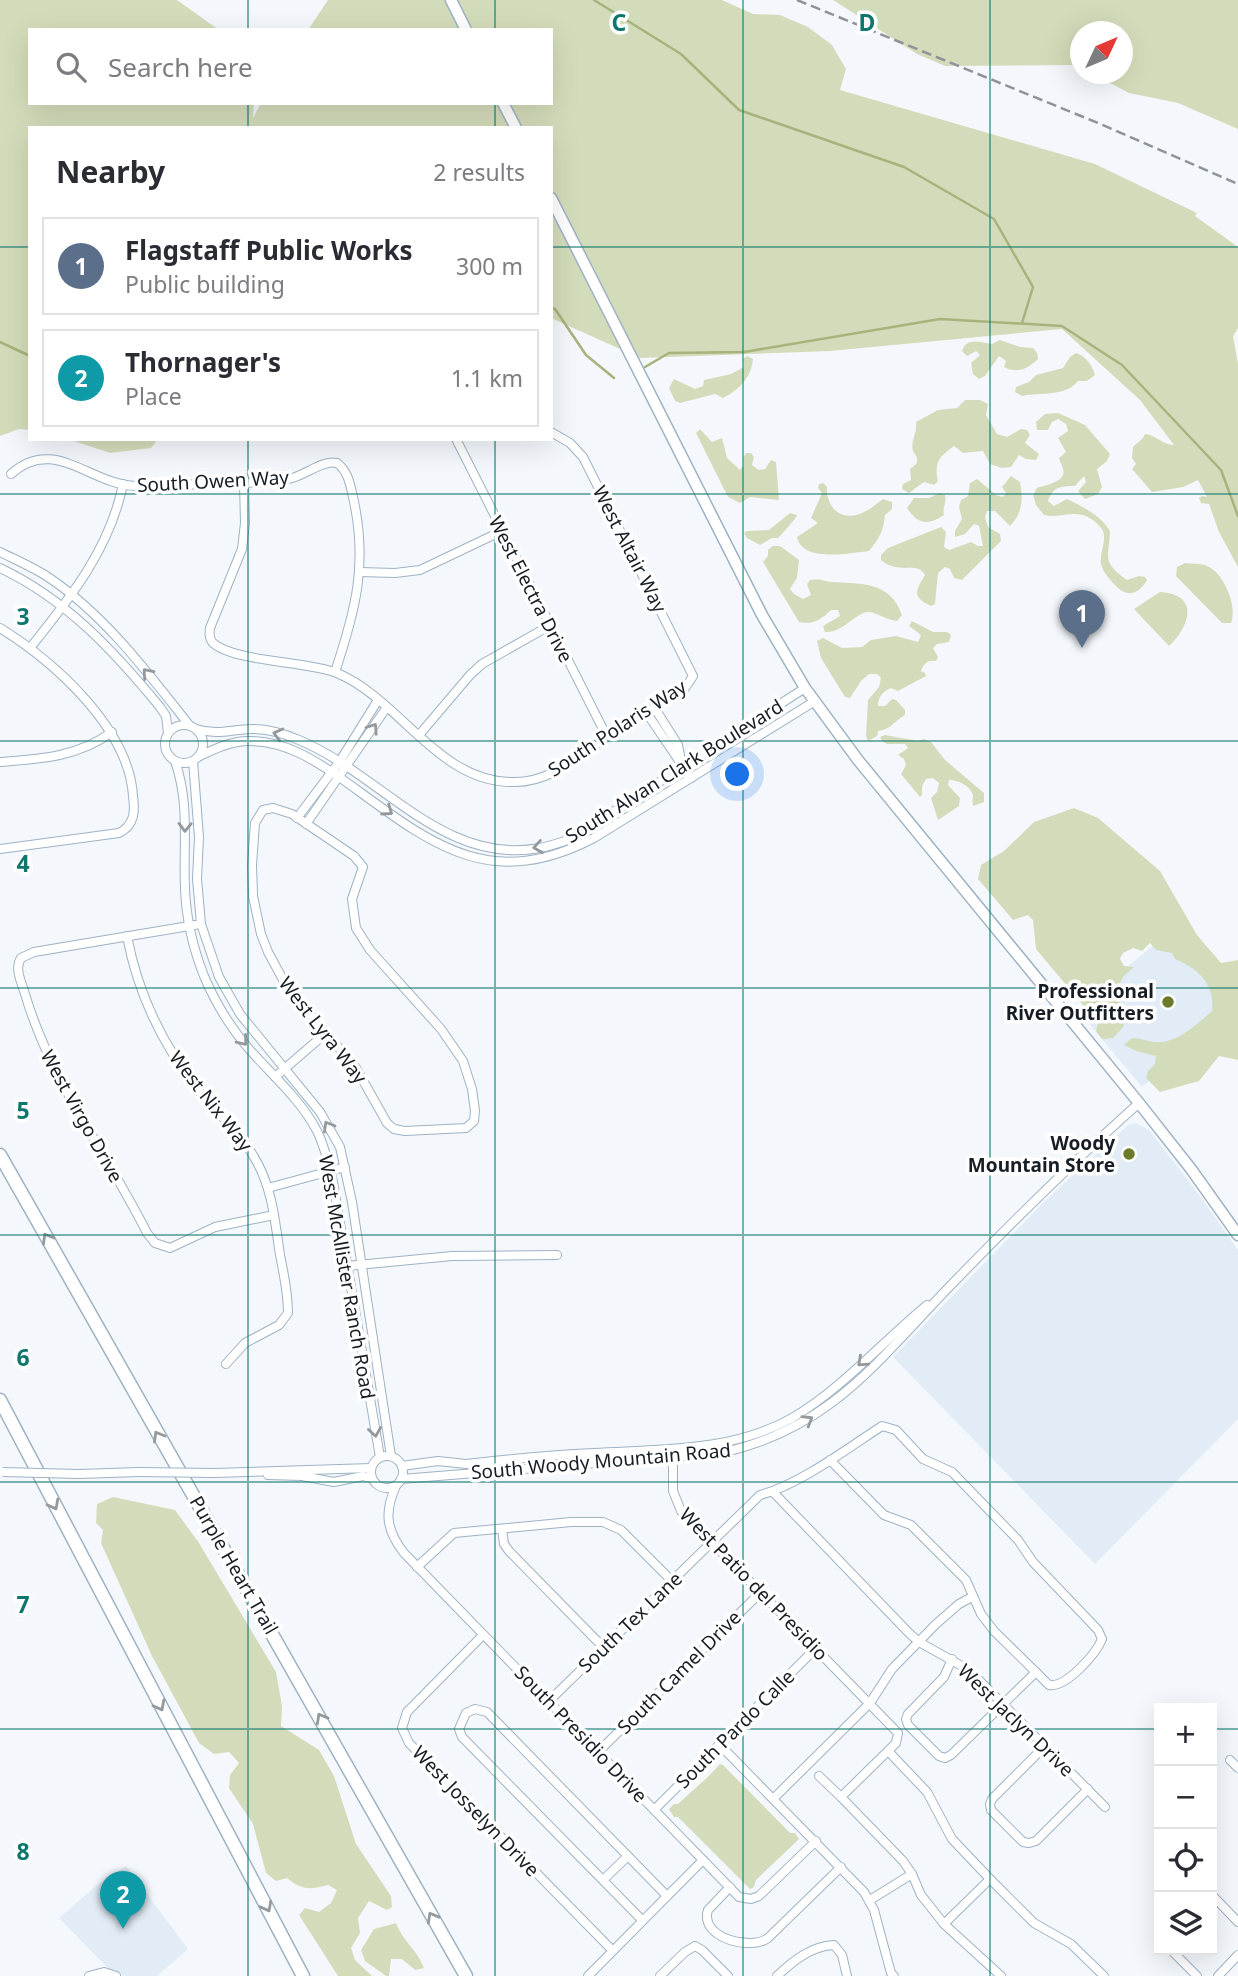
<!DOCTYPE html>
<meta charset="utf-8">
<style>
body{margin:0;font-family:"Noto Sans",sans-serif;background:#f2f2f3;color:#2b2b33}
.controls{position:absolute;right:21px;bottom:21px;display:grid;overflow:hidden;border-radius:0px;box-shadow:0 7px 28px #0002}
.controls button{width:63px;height:63px;display:grid;place-items:center;padding:0;border:0;border-bottom:2px solid #e1e1e2;background:#fff;color:#2b2b33;font:35px sans-serif}
.compass{position:absolute;left:1070px;top:21px;width:63px;height:63px;border-radius:50%;background:#fff;box-shadow:0 7px 28px #0002;rotate:46deg}
.you{position:absolute;left:738px;top:775px;width:24px;height:24px;margin:-18px;border:5px solid #fff;border-radius:50%;background:#1a73e8;box-shadow:0 0 0 10px #1a73e833}
.badge{display:grid;place-items:center;width:46px;height:46px;border-radius:50%;background:#6c7b29;color:#fff;font-size:23px;font-weight:700}
.pin{position:absolute;translate:-50% -58px;filter:drop-shadow(0 2px 4px #0008)}
.pin::after{content:'';position:absolute;top:37px;width:24px;height:21px;background:inherit;clip-path:polygon(0 0,100% 0,50% 100%)}
.list{margin:0;padding:0;list-style:none}
h2{display:flex;justify-content:space-between;align-items:center;height:91px;margin:0;padding:0 28px;font-size:30px}
h2 small{font-size:23px;font-weight:400;color:#7c7c81}
.list li{display:grid;grid-template-columns:46px 1fr auto;gap:21px;align-items:center;box-sizing:border-box;height:98px;margin:0 14px 14px;padding:0 14px;border:2px solid #e1e1e2;border-radius:0px}
.list b{display:block;font-size:26px;white-space:nowrap}
.list p{margin:0;font-size:23px;white-space:nowrap;color:#7c7c81}
.list em{font-size:23px;font-style:normal;color:#7c7c81}
.icon{flex:none;width:38px;height:38px;fill:none;stroke:currentColor;stroke-width:2;stroke-linecap:round;stroke-linejoin:round}
.map{position:relative;flex:none;width:1238px;height:1976px;overflow:hidden}
.search{position:absolute;background:#fff;box-shadow:0 7px 28px #0002;left:28px;top:28px;width:525px;height:77px;display:flex;align-items:center;gap:18px;box-sizing:border-box;padding:0 24px;border-radius:0px;color:#7c7c81;font-size:26px}
.panel{position:absolute;background:#fff;box-shadow:0 7px 28px #0002;left:28px;top:126px;width:525px;height:315px;border-radius:0px}
.map>svg:first-child{display:block}
</style>
<div class="map">
<svg width="1238" height="1976" viewBox="0 0 1238 1976">
<rect width="100%" height="100%" fill="#f4f8fc"/>
<!-- built -->
<g fill="#e1ecf6">
<path d="M1169 932 1233 1009 1142 1087 1077 1009Z"/>
<path d="M1136 1123 1149 1130 1197 1192 1238 1250V1419L1095 1564 893 1357 1047 1199 1128 1125Z"/>
<path d="M126 1866 188 1949 157 1976H122L107 1967 59 1918 96 1886Z"/>
</g>
<!-- green -->
<g fill="#d3dcba">
<path d="M0 0H177L219 30H30V103H254L253 118 261 103H551V30H308L328 0H722L753 14 780 15 808 27 832 45 846 69 840 90 1095 164 1197 213 1195 216 1238 247V328L1233 336 1238 364V567L1219 532 1209 504 1201 503 1199 498 1202 496 1207 497 1198 480 1183 487 1152 492 1132 469 1136 464 1132 458 1133 447 1143 438 1145 434C1156 435 1163 445 1174 445L1140 400 1062 329 830 351 640 358 551 318V128H30V430L19 429 0 436Z"/>
<path d="M833 0H1238V129L1178 103 1129 93 1093 74H1122V32H1080V65L945 66 917 54Z"/>
<path d="M1000 340 1020 347 1033 348 1037 353 1038 359C1028 369 1017 374 1004 367L1006 361 999 356 985 376 979 379 973 374 971 363 980 355 976 351 967 356 962 351C966 337 981 342 992 344Z"/>
<path d="M1076 353C1086 356 1092 365 1095 375L1087 381H1078C1066 397 1040 392 1022 396L1015 392 1016 387 1029 382 1036 375 1063 368 1070 357Z"/>
<path d="M747 356 753 359C751 378 740 389 723 398L715 394 680 403 675 401 669 388 674 379 695 389 703 386 704 380 731 374 744 367 743 359Z"/>
<path d="M965 400H980L988 404 986 415 997 434 1007 437 1021 429 1027 430 1030 435 1025 443 1039 454 1036 460 1026 459 1019 455 1011 467 1002 468 990 464 983 451 963 453 954 446C939 457 934 462 938 481L934 485 924 482 909 493 902 489 903 484 911 480 910 469 917 463V457C906 446 918 435 916 422L938 410 957 408Z"/>
<path d="M1058 413 1085 425 1110 454 1107 461 1097 469 1102 487 1098 494 1085 499 1078 491 1086 482 1084 476 1075 486C1060 486 1053 487 1048 501L1054 506 1067 499C1085 508 1099 514 1110 531 1109 559 1101 561 1127 580L1139 576 1145 577 1147 580C1137 597 1125 597 1113 583 1108 577 1103 572 1101 564 1099 553 1107 542 1103 531 1101 527 1096 522 1091 519 1075 508 1061 519 1044 515L1036 505 1033 495 1037 488C1046 485 1067 482 1063 469 1062 465 1060 462 1059 458L1066 452 1058 438 1068 431 1066 424 1058 419 1052 422 1048 430H1037L1036 422 1045 414Z"/>
<path d="M700 429 712 442 722 438 727 458 740 470 744 465 743 458 746 453H751L754 457 752 465 759 470 765 469 771 460 776 462 779 500 750 497 740 503 728 497 696 433Z"/>
<path d="M68 439H158L151 448 110 453Z"/>
<path d="M1011 476 1020 482C1023 498 1023 513 1010 526L995 511H987L985 517 988 527 1000 534 1001 541 962 580 954 578 950 569 945 567 938 573 935 604 931 606C911 597 916 590 925 575 916 560 900 576 881 560V555L888 548 941 527 946 532 944 547 949 550 971 542 978 546H983L979 526 974 524 965 534 955 537V531L962 519 959 507 961 500 968 496 970 483 977 479 996 495 1003 497 1006 493 1002 487Z"/>
<path d="M823 483 827 487C826 509 843 523 864 512 871 509 877 503 883 499L892 502V509L885 515C884 530 879 539 869 551 850 553 802 563 797 537L818 523 811 518 822 493 818 488 819 484Z"/>
<path d="M940 493 945 495C947 503 942 507 944 515 928 526 917 524 907 508L914 498H929Z"/>
<path d="M790 513 797 515C796 519 780 536 778 538H772L760 545 747 538 744 533 747 531 769 530Z"/>
<path d="M773 546H780L799 560 797 578 790 589 794 594 803 599 811 595 807 584 810 580C818 578 823 581 831 582 862 584 890 581 902 615L897 621C887 620 877 613 870 612 856 611 844 633 825 632L823 626 840 616 838 610H831C821 620 812 625 799 622L763 562 768 556V550Z"/>
<path d="M1185 563C1191 564 1202 563 1207 566 1224 573 1238 607 1231 623H1222L1176 576 1177 567Z"/>
<path d="M1160 592C1199 594 1191 625 1169 646L1134 609Z"/>
<path d="M912 621 933 632H947L951 635 949 642 937 644 933 648 938 657 936 661C928 660 924 663 921 671L925 673 926 676 898 691 891 688C883 691 878 697 878 706H885L892 699 896 700 905 710V715C894 721 892 729 878 731L877 736 868 741 866 736 868 700 879 687 881 678 877 674H869L861 681 850 698 845 697 821 658 817 641 823 638 842 648 862 647 871 640 896 636 918 642 921 635 909 626Z"/>
<path d="M885 735 918 741 924 739 931 742 945 760 984 793V802L973 806C972 802 973 798 973 795 970 785 957 780 949 780L948 785 960 798 959 806 938 820 931 798 937 792 939 783 933 778 926 779 922 786V795L920 797 901 774 906 765 904 759 898 755 908 748 905 744H887L882 741 880 737Z"/>
<path d="M1074 808 1098 818 1160 871 1197 935 1221 963 1238 960V1060L1219 1056 1199 1081 1160 1092 1146 1078 1148 1071 1155 1064 1156 1056 1136 1051 1124 1045 1132 1038C1140 1038 1146 1041 1154 1042 1176 1045 1197 1024 1212 1011 1215 984 1199 969 1175 959L1172 953 1156 950 1150 943 1142 951 1133 948 1123 953 1120 959 1124 966 1134 967 1123 977 1118 987 1124 1026 1113 1038 1102 1039 1096 1031 1098 1023 1036 949 1033 920 1028 915 1013 920 978 879 981 865 1004 851 1034 822Z"/>
<path d="M113 1497 175 1510 199 1543 276 1672 282 1706 281 1726 319 1750 334 1776 356 1844 391 1896 392 1907 387 1910 369 1901 358 1918 360 1933 351 1948 355 1960 372 1976H338L299 1915 305 1908 319 1912 331 1903 337 1890 328 1885C310 1890 301 1890 287 1878L276 1881 266 1873 253 1824 229 1788 230 1775 239 1763 229 1752 214 1754 199 1743 152 1656 101 1543 103 1530 96 1523 97 1504Z"/>
<path d="M720 1764 723 1765 790 1833H795L799 1839 756 1880 754 1887 750 1889 678 1817H674L669 1809 674 1804H678C692 1791 708 1778 720 1764Z"/>
<path d="M396 1923C403 1942 417 1949 424 1968L415 1970 402 1959H391L389 1976H386L365 1961 361 1950 374 1929Z"/>
</g>
<g fill="none" stroke-linecap="round" stroke-linejoin="round">
<!-- stream -->
<g stroke="#a6b37c" stroke-width="2.5">
<path d="M594 0 681 54 739 110 904 167 994 219 1033 287 1022 323"/>
<path d="M551 308 555 309 586 355 614 378"/>
<path d="M0 342 30 356"/>
<path d="M645 367 669 353 744 352 940 319 1062 326 1122 365 1221 470 1238 516"/>
</g>
<defs>
<g id="minor">
<path d="M456 439 607 737"/>
<path d="M11 474C54 435 90 485 136 486 167 486 197 484 228 483 249 482 272 484 292 478 307 474 323 460 337 463 348 471 350 484 353 497 368 563 356 609 335 672"/>
<path d="M244 482 245 523 242 549 210 628C209 634 209 639 213 643 234 662 307 661 337 673 401 700 439 784 515 782 552 782 579 755 609 736 634 719 660 704 685 688L693 676 583 457 570 443 551 432"/>
<path d="M0 552C16 560 33 567 48 577 105 615 148 673 190 726"/>
<path d="M0 568C66 599 114 651 160 707L166 716 168 733"/>
<path d="M360 572 395 573 420 570 502 531"/>
<path d="M0 628C55 662 129 729 133 796 135 811 135 825 119 833L0 849"/>
<path d="M30 648C70 598 110 549 123 484"/>
<path d="M654 707 678 745 681 760"/>
<path d="M646 712 691 778"/>
<circle cx="184" cy="744" r="19"/>
<path d="M196 729C220 736 230 729 253 729 269 729 285 734 299 740 381 774 443 866 540 848 551 846 561 842 571 839L805 688"/>
<path d="M419 735 470 675 482 664 549 626"/>
<path d="M198 757C214 749 231 741 249 741 285 741 313 759 342 779 428 841 486 894 594 838L815 701"/>
<path d="M175 761C190 804 183 843 185 888 186 918 193 948 204 976 215 1002 230 1027 249 1049 272 1075 301 1100 317 1131 325 1147 329 1165 333 1182L380 1457"/>
<path d="M193 761 199 837 197 879 201 924 219 977 240 1014 320 1112 340 1147 352 1202 391 1456"/>
<path d="M0 762C40 759 78 757 112 732"/>
<path d="M273 808 292 814 354 856 363 867 352 899 356 928 370 950 441 1029 463 1061 472 1089 475 1111 474 1121 466 1128 405 1131 394 1129 387 1123 356 1068 287 987 268 952 261 934 253 896 252 865 255 823 263 810Z"/>
<path d="M297 818 340 761 378 700"/>
<path d="M306 824 387 707"/>
<path d="M195 925 34 952 21 958C14 969 22 983 25 994 51 1082 107 1153 147 1233L155 1243 170 1248 215 1227 274 1215"/>
<path d="M127 936C138 995 164 1048 202 1095 220 1115 240 1133 254 1157 272 1186 275 1221 280 1255 284 1274 288 1294 288 1313L279 1325 245 1343 226 1364"/>
<path d="M275 1077 326 1033"/>
<path d="M268 1188 345 1167"/>
<path d="M347 1266 452 1256 557 1255"/>
<path d="M673 1455V1491L681 1511 898 1733 896 1743 841 1797 819 1776"/>
<circle cx="387" cy="1472" r="16"/>
<path d="M402 1466 438 1461 466 1464C509 1459 552 1455 594 1453 661 1449 732 1452 792 1418 843 1388 882 1342 927 1305"/>
<path d="M214 1473 371 1468"/>
<path d="M79 1474 139 1472"/>
<path d="M268 1475 302 1476 334 1482 363 1476 371 1478"/>
<path d="M401 1479 721 1453C831 1429 878 1360 952 1284 1012 1222 1074 1161 1139 1103"/>
<path d="M396 1486C384 1512 386 1530 404 1553L739 1897 751 1899 759 1896 816 1841"/>
<path d="M773 1492 909 1633 919 1642 969 1670 1105 1807"/>
<path d="M502 1529 504 1544 509 1551 604 1648"/>
<path d="M417 1567 454 1533 571 1522H603L621 1530 672 1581"/>
<path d="M483 1635 407 1712 402 1728 409 1743 612 1950"/>
<path d="M952 1659 944 1677 908 1714 906 1719 908 1725 939 1756 945 1758 951 1755 1036 1672"/>
<path d="M549 1701 760 1495C799 1485 848 1448 882 1426L896 1430 923 1459 952 1472 1018 1540 1033 1562 1098 1630 1102 1639C1096 1654 1066 1688 1049 1685L994 1631 981 1614 966 1580 911 1525 884 1515 830 1460"/>
<path d="M719 1744 864 1892 874 1910 891 1973 894 1976"/>
<path d="M1045 1746 992 1799 990 1804 991 1810 1023 1842 1029 1843 1036 1841 1088 1789"/>
<path d="M888 1751 927 1792 952 1839 990 1879 1034 1923 1071 1944 1104 1976"/>
<path d="M598 1752 760 1593"/>
<path d="M1230 1760 1238 1768"/>
<path d="M841 1797 903 1861 912 1874 921 1895 944 1924 1001 1976"/>
<path d="M774 1798 870 1703 892 1669 936 1624 959 1604 972 1597"/>
<path d="M654 1810 815 1649"/>
<path d="M603 1880 628 1856"/>
<path d="M730 1887 708 1910C699 1938 751 1951 768 1938L841 1867"/>
<path d="M1212 1895 1238 1922"/>
<path d="M870 1900 912 1874"/>
<path d="M642 1920 462 1737 459 1729 466 1713 475 1709 487 1712 667 1896"/>
<path d="M944 1924 990 1879"/>
<path d="M1171 1950 1197 1976"/>
<path d="M89 1976 104 1972 116 1976"/>
<path d="M588 1976 703 1860"/>
<path d="M660 1976 685 1952 695 1946 702 1950 728 1976"/>
<path d="M777 1976C793 1961 811 1946 834 1945L842 1955 847 1976"/>
<path d="M1218 1976 1238 1955"/>
</g>
<g id="major">
<path d="M451 0 466 30"/>
<path d="M503 103 516 128"/>
<path d="M551 198 762 615 805 688 858 760 1139 1103 1191 1169 1238 1235"/>
</g>
<g id="highway">
<path d="M0 1155 466 1976"/>
<path d="M0 1400 303 1976"/>
</g>
</defs>
<!-- minor casing -->
<use href="#minor" stroke="#9eb2c4" stroke-width="10"/>
<!-- major casing -->
<use href="#major" stroke="#9eb2c4" stroke-width="13"/>
<!-- highway casing -->
<use href="#highway" stroke="#9eb2c4" stroke-width="15"/>
<!-- minor -->
<use href="#minor" stroke="#fff" stroke-width="8"/>
<!-- major -->
<use href="#major" stroke="#fff" stroke-width="10"/>
<!-- highway -->
<use href="#highway" stroke="#fff" stroke-width="12"/>
<!-- rail -->
<path stroke="#8d9398" stroke-width="2.5" stroke-dasharray="10 5" stroke-linecap="butt" d="M797 0 1098 123 1238 184"/>
<defs>
<g id="minor-bridge">
<path d="M3 1472 79 1474"/>
<path d="M139 1472 214 1473"/>
</g>
</defs>
<!-- minor-bridge casing -->
<use href="#minor-bridge" stroke="#9eb2c4" stroke-width="10" stroke-linecap="butt"/>
<!-- minor-bridge -->
<use href="#minor-bridge" stroke="#fff" stroke-width="8"/>
</g>
<!-- one-way arrows -->
<defs><path id="oneway-chevron" d="M-2-3.5L2.5 0L-2 3.5" fill="none" stroke-width="1.6" stroke-linecap="round" stroke-linejoin="round" transform="scale(1.75)"/></defs>
<g stroke="#96999c">
<use href="#oneway-chevron" transform="translate(147 673) rotate(-131)"/>
<use href="#oneway-chevron" transform="translate(373 728) rotate(-56)"/>
<use href="#oneway-chevron" transform="translate(278 734) rotate(-165)"/>
<use href="#oneway-chevron" transform="translate(388 811) rotate(35)"/>
<use href="#oneway-chevron" transform="translate(185 827) rotate(91)"/>
<use href="#oneway-chevron" transform="translate(538 847) rotate(171)"/>
<use href="#oneway-chevron" transform="translate(243 1041) rotate(51)"/>
<use href="#oneway-chevron" transform="translate(328 1126) rotate(-120)"/>
<use href="#oneway-chevron" transform="translate(47 1238) rotate(-120)"/>
<use href="#oneway-chevron" transform="translate(862 1362) rotate(138)"/>
<use href="#oneway-chevron" transform="translate(808 1420) rotate(-31)"/>
<use href="#oneway-chevron" transform="translate(375 1432) rotate(81)"/>
<use href="#oneway-chevron" transform="translate(158 1436) rotate(-120)"/>
<use href="#oneway-chevron" transform="translate(54 1505) rotate(62)"/>
<use href="#oneway-chevron" transform="translate(160 1706) rotate(62)"/>
<use href="#oneway-chevron" transform="translate(321 1718) rotate(-119)"/>
<use href="#oneway-chevron" transform="translate(267 1907) rotate(62)"/>
<use href="#oneway-chevron" transform="translate(432 1917) rotate(-119)"/>
</g>
<!-- grid -->
<path fill="none" stroke="#0f766e" stroke-width="2" stroke-opacity="0.55" d="M248 0V30M495 0V30M743 0V1976M990 0V1976M248 103V128M495 103V128M0 247H30M551 247H1238M248 439V1976M495 439V1976M0 494H1238M0 741H1238M0 988H1238M0 1235H1238M0 1482H1238M0 1729H1159M1212 1729H1238"/>
<!-- markers -->
<g fill="#6c7b29" stroke="#fff" stroke-width="2.5">
<circle cx="1168" cy="1002" r="7"/>
<circle cx="1129" cy="1154" r="7"/>
</g>
<g text-anchor="middle" dominant-baseline="central" stroke-width="7" stroke-linejoin="round" paint-order="stroke">
<!-- street labels -->
<g font-size="19" fill="#161d24" stroke="#fff">
<text transform="translate(213 481) rotate(-3)">South Owen Way</text>
<text transform="translate(630 549) rotate(63)">West Altair Way</text>
<text transform="translate(531 589) rotate(63)">West Electra Drive</text>
<text transform="translate(617 728) rotate(-33)">South Polaris Way</text>
<text transform="translate(674 771) rotate(-32)">South Alvan Clark Boulevard</text>
<text transform="translate(323 1030) rotate(52)">West Lyra Way</text>
<text transform="translate(211 1101) rotate(52)">West Nix Way</text>
<text transform="translate(82 1116) rotate(61)">West Virgo Drive</text>
<text transform="translate(347 1277) rotate(80)">West McAllister Ranch Road</text>
<text transform="translate(601 1461) rotate(-5)">South Woody Mountain Road</text>
<text transform="translate(234 1565) rotate(60)">Purple Heart Trail</text>
<text transform="translate(754 1584) rotate(46)">West Patio del Presidio</text>
<text transform="translate(630 1622) rotate(-44)">South Tex Lane</text>
<text transform="translate(679 1672) rotate(-45)">South Camel Drive</text>
<text transform="translate(1016 1720) rotate(44)">West Jaclyn Drive</text>
<text transform="translate(735 1729) rotate(-45)">South Pardo Calle</text>
<text transform="translate(581 1734) rotate(46)">South Presidio Drive</text>
<text transform="translate(476 1811) rotate(46)">West Josselyn Drive</text>
</g>
<!-- poi labels -->
<g font-size="19" font-weight="bold" fill="#161d24" stroke="#fff" text-anchor="end">
<text x="1154" y="991">Professional<tspan x="1154" dy="22">River Outfitters</tspan></text>
<text x="1115" y="1143">Woody<tspan x="1115" dy="22">Mountain Store</tspan></text>
</g>
</g>
<g font-size="23" text-anchor="middle" font-weight="bold" fill="#0f766e" stroke="#fff" stroke-width="7" stroke-linejoin="round" paint-order="stroke">
<text x="619" y="31">C</text>
<text x="867" y="31">D</text>
<text x="23" y="625">3</text>
<text x="23" y="872">4</text>
<text x="23" y="1119">5</text>
<text x="23" y="1366">6</text>
<text x="23" y="1613">7</text>
<text x="23" y="1860">8</text>
</g>
</svg>
<div class="controls">
<button>+</button>
<button>−</button>
<button><svg class="icon" aria-label="locate" viewBox="0 0 24 24"><circle cx="12" cy="12" r="6"/><path d="M12 2v4M12 18v4M2 12h4M18 12h4"/></svg></button>
<button><svg class="icon" aria-label="layers" viewBox="0 0 24 24"><path d="M12 4l9 5-9 5-9-5zM3 14l9 5 9-5"/></svg></button>
</div>
<svg class="compass" viewBox="-18 -18 36 36"><path d="M0-13l5 13h-10z" fill="#e53935"/><path d="M0 13l5-13h-10z" fill="#7c7c81"/></svg>
<div class="you"></div>
<div class="pin badge" style="left:1082px;top:648px;background:#5c6f8a">1</div>
<div class="pin badge" style="left:123px;top:1929px;background:#0f9aa8">2</div>
<div class="search"><svg class="icon" aria-label="search" viewBox="0 0 24 24"><circle cx="10" cy="10" r="6"/><path d="M15 15l6 6"/></svg>Search here</div>
<section class="panel">
<h2>Nearby<small>2 results</small></h2>
<ul class="list">
<li><span class="badge" style="background:#5c6f8a">1</span><div><b>Flagstaff Public Works</b><p>Public building</p></div><em>300 m</em></li>
<li><span class="badge" style="background:#0f9aa8">2</span><div><b>Thornager's</b><p>Place</p></div><em>1.1 km</em></li>
</ul>
</section>
</div>
